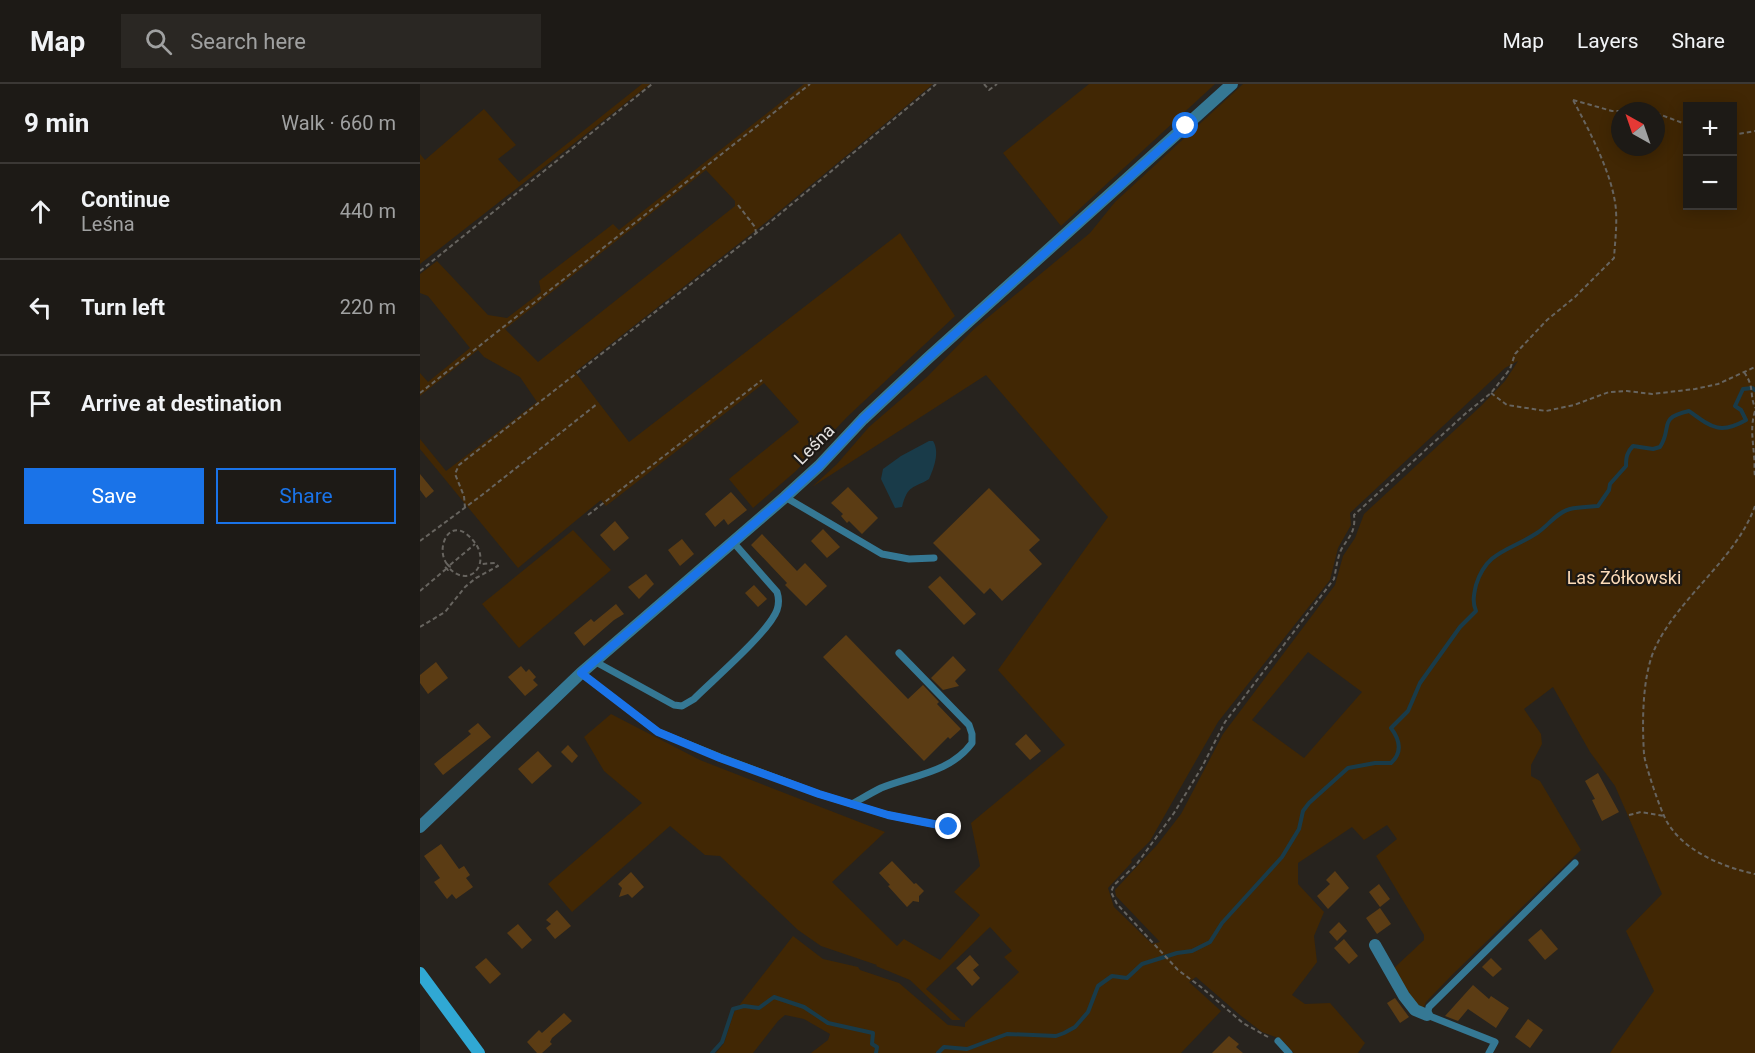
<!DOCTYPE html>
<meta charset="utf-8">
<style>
body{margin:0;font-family:Roboto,sans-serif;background:#2a2723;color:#f1f3f6}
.controls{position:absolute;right:18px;top:18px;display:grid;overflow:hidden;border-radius:0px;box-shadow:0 3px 15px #0003}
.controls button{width:54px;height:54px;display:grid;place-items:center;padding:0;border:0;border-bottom:2px solid #3b3835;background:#1d1a16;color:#f1f3f6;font:30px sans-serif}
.compass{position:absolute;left:1191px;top:18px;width:54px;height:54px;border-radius:50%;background:#1d1a16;box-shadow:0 3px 15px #0003;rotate:320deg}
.stop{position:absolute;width:18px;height:18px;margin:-14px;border:4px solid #1a73e8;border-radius:50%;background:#fff}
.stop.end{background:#1a73e8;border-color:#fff;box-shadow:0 2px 6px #0008}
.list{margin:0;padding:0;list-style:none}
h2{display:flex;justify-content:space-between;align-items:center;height:78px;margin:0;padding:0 24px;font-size:26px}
h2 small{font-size:20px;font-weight:400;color:#a0a1a1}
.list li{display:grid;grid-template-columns:39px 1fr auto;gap:18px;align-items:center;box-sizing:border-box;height:96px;padding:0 24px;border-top:2px solid #3b3835}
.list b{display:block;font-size:22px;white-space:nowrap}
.list p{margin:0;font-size:20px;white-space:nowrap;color:#a0a1a1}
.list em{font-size:20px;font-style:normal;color:#a0a1a1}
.actions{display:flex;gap:12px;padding:18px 24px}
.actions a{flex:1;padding:14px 0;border:2px solid #1a73e8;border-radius:0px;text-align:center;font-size:21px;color:#1a73e8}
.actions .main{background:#1a73e8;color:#fff}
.icon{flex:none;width:33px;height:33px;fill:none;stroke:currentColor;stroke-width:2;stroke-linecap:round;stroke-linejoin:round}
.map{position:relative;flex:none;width:1335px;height:969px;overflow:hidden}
header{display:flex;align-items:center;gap:36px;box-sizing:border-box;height:84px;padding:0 30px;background:#1d1a16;border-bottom:2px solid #3b3835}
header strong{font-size:28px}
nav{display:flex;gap:33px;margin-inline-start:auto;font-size:21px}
.search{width:420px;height:54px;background:#2a2723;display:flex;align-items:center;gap:15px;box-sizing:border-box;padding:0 21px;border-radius:0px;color:#a0a1a1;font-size:22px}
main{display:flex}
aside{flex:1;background:#1d1a16}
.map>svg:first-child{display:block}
</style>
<header>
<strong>Map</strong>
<div class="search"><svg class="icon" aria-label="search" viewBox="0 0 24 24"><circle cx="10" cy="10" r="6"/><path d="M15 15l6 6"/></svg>Search here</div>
<nav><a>Map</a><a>Layers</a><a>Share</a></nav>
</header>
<main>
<aside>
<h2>9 min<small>Walk · 660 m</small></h2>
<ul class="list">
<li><svg class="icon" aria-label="ahead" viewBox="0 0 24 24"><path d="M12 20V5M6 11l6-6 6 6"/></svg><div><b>Continue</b><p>Leśna</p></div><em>440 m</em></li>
<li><svg class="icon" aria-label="left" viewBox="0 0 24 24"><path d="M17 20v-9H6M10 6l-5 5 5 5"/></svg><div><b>Turn left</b></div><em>220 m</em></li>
<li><svg class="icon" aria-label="arrive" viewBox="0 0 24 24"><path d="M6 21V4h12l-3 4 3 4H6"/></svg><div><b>Arrive at destination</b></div></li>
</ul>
<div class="actions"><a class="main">Save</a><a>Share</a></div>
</aside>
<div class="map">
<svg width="1335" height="969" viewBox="0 0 1335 969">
<rect width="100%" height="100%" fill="#27231e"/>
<!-- green -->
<g fill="#412704" fill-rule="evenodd">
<path d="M222 0H230L0 180V70L5 76 64 25 96 61 78 75 99 98Z"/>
<path d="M384 0H513L345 139 155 288 209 358 480 149 535 232 427 333 376 387 333 424 309 395 379 338 344 299 186 422 181 416 98 484 0 365V355L26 387 117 318 100 293 64 273 58 266 0 312V289L8 298 50 264 8 212 0 209V190L17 177 68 231 87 234 121 208 119 197 193 140 199 146ZM286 86 315 117V122L118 278 85 245Z"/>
<path d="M669 0H795L641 142 583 69Z"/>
<path d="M823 0H1335V969H1190L1234 907 1206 847 1242 810 1195 702 1170 668 1133 603 1104 625 1121 650 1122 660 1111 681V692L1120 697 1161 766 1032 891 1006 918 1003 925 997 923 973 885 1004 856V851L956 772 977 755 967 741 944 756 932 743 878 779V800L904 828 894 852 897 878 872 911 885 920 910 919 945 959 938 969H874L861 955 842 948 820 931 776 893 769 898 801 927 761 969H391L408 956 410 950 384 935 365 931 358 937 333 969H296L304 959 314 928 373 852 403 875 438 883 440 886 479 899 528 941 545 943V939L599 888 584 873 592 867 570 843 506 905 541 936H532L490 896 456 882 457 881 401 862 378 846 300 772 285 771 250 742 152 828 128 800 222 719 184 687 164 653 191 630 280 676 465 748 412 798 477 862 484 855 520 876 560 831 534 808 560 782 551 739 645 661 578 586 688 433 566 291 392 403 417 380 449 343 508 292 554 245 670 149 695 118ZM1268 22H1312V122H1268ZM1200 27H1236V63H1200ZM1098 277 1085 297 1061 322 944 430 935 454 923 472 915 501 803 650 761 730 737 761 695 806 696 812 740 858 732 860 694 823 688 804 712 778 711 776 730 757 798 638 910 496 918 464 931 441 930 429 1085 284ZM888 568 942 608 884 674 832 636Z"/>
<path d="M153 446 191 486 99 564 62 520Z"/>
</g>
<!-- water -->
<path fill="#193b49" d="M509 357H513C520 368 514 384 509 395 493 405 488 400 482 423L475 424 461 395 463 385 481 372Z"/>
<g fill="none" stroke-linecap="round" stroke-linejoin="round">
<!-- stream -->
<g stroke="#193b49" stroke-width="4">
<path d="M292 969 302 958 313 925 324 922 339 924 354 913 384 923 408 939 453 949 452 960 457 963 456 969"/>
<path d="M518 969 524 963 547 965 587 950 636 952 644 949 655 943 668 928 678 902 692 892 707 894 722 880 757 869 772 867 790 858 802 839 862 773 879 745 883 727 889 719 928 684 955 679H971C983 668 980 656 971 644L988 627 1000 599 1040 543 1056 527C1052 518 1054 510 1056 501 1067 466 1090 467 1117 449 1128 442 1137 428 1150 425 1159 423 1169 423 1178 422L1189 406 1190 400 1206 382C1206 373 1207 368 1213 362L1233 365 1240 363C1253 343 1237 334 1269 327 1291 343 1300 351 1326 336L1321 326 1315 322 1323 305 1332 304 1335 306"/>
</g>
</g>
<!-- building -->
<g fill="#5b3c14">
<path d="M0 390 14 407 6 414 0 406Z"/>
<path d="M428 403 458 434 442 450 429 437 427 439 421 432 423 430 411 419Z"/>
<path d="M569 404 620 456 609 466 622 480 582 517 570 504 564 510 513 459Z"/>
<path d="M311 408 327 426 308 441 304 435 295 443 285 430Z"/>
<path d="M195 437 209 454 194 467 180 451Z"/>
<path d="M403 445 420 463 407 474 391 457Z"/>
<path d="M342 450 377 487 385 479 407 502 386 522 365 501 367 499 331 461Z"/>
<path d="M262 455 274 470 260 482 248 466Z"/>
<path d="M226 490 234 500 219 515 208 503Z"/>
<path d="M520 492 556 530 544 541 508 503Z"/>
<path d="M334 501 347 515 338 523 325 509Z"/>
<path d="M196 520 204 530 194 536 164 562 154 549 171 535 174 538Z"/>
<path d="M426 551 488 615 503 601 519 618 517 620 541 645 530 655 528 653 504 677 403 573Z"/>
<path d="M533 572 546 586 535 597 539 602 523 606 511 594Z"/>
<path d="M16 578 28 594 8 610 0 599V591Z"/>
<path d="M101 582 106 588 109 585 116 593 113 596 118 601 105 612 88 593Z"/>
<path d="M58 639 71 653 23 691 14 680 51 650 48 647Z"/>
<path d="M606 650 621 667 610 676 595 660Z"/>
<path d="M148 661 158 672 152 679 141 668Z"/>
<path d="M118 667 132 682 112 700 98 685Z"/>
<path d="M1178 689 1199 728 1182 737 1172 716 1175 715 1165 697Z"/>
<path d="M21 760 39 785 44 782 50 791 46 794 53 803 36 815 32 810 27 815 14 798 20 794 4 772Z"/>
<path d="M472 777 494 800 496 799 504 807 499 812V818L493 817 487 823 468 802 470 801 459 789Z"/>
<path d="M915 787 929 804 908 825 897 812 910 800 906 796Z"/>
<path d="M211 788 224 803 212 814 208 810 199 813 202 804 198 800Z"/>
<path d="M959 800 970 815 960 823 949 808Z"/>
<path d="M960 824 971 840 957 850 946 834Z"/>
<path d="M137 826 151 842 135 855 126 844 131 840 126 836Z"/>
<path d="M919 838 927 847 917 857 909 848Z"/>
<path d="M98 840 112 856 102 865 87 849Z"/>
<path d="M1121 845 1138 865 1125 876 1108 856Z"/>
<path d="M924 855 938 872 929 880 914 864Z"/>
<path d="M550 871 559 881 553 886 560 894 552 902 536 884Z"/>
<path d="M66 874 81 890 70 900 55 883Z"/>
<path d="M1071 874 1082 885 1073 893 1062 883Z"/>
<path d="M1053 901 1069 915 1071 912 1089 924 1076 944 1048 925 1038 937 1025 932Z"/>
<path d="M975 914 989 933 980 939 967 919Z"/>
<path d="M144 929 152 937 132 954 130 958 132 960 122 969H117L107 958 119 946 122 949Z"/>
<path d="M1108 935 1123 946 1110 964 1095 953Z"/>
<path d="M809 952 819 960 816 963 823 969H792Z"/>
</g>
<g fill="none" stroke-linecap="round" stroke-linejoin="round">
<!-- path -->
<g stroke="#67645f" stroke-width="2" stroke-dasharray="4.5 3" stroke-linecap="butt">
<path d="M564 0 569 6 577 0"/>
<path d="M1153 16 1192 27H1205"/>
<path d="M1236 29 1268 41"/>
<path d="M1312 51 1335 47"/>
<path d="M318 121 335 143 336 149"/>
<path d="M0 187 232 0"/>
<path d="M1324 288C1335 304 1329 308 1335 324"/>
<path d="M0 309 390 0"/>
<path d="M1071 309 1087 321 1126 327 1154 321 1189 308 1207 307 1232 310 1275 305 1298 300 1335 283"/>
<path d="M1335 327C1330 344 1333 355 1334 372 1335 379 1334 386 1335 393"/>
<path d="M1335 422C1316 475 1261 511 1236 562 1222 590 1222 638 1224 670 1225 681 1241 728 1247 738 1265 768 1303 783 1335 790"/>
<path d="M45 424 44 412 35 390 39 381 349 139 516 0"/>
<path d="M168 431 342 296"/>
<path d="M0 457 62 411 177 320"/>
<path d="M27 480C16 466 27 437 45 449 77 472 53 507 30 485"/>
<path d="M27 480 30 483 28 486 25 483Z"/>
<path d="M30 481 55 460"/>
<path d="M0 507 26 485"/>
<path d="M0 543 25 528 45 503 56 494 78 482 75 479 62 480"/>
<path d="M1209 731 1221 728 1244 732"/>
<path d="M848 953 823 939 781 903 758 886 697 820 691 808 694 801 716 781 754 729 782 683 805 638 914 495C916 486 917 475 921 466 928 453 936 449 934 431L1045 330 1071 309 1090 285 1095 270 1127 236 1155 213 1194 174C1195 158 1197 143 1196 127 1194 93 1169 46 1153 16"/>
</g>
<!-- service -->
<g stroke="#357894" stroke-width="7">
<path d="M365 413 462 470 489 475 514 474"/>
<path d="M174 577 254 621 262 622 274 615C293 596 349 548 357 526 359 520 359 514 357 508L313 458"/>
<path d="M161 589 238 648 300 673 399 710 468 731 529 743"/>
<path d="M432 720C441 715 451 709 461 704 493 691 530 689 552 659V650L549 641 479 569"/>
<path d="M858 957 869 969"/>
<path d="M1069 969 1075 958 1007 931 1009 923 1155 779"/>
</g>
<!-- minor -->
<g stroke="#357894" stroke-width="12">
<path d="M0 743 161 589 365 413 399 382 443 335 507 275 812 0"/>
<path d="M955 861 984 912 995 926 1007 931"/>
</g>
<!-- secondary -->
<path stroke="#30a8d4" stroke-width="12" d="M0 889 59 969"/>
</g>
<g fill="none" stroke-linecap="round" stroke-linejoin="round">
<!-- route -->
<path stroke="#1a73e8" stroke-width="8" d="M529 743 468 731 399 710 300 674 238 648 161 589 365 413 399 382 443 335 507 275 766 42"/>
</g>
<g text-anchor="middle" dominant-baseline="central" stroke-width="4.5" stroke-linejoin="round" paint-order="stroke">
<!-- street labels -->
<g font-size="18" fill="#e6e3e0" stroke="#1d1915">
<text transform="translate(394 360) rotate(-45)">Leśna</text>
</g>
<!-- park labels -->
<g font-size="18" fill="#fddcb9" stroke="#1d1915">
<text x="1204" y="493">Las Żółkowski</text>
</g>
</g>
</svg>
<div class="controls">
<button>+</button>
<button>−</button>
</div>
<svg class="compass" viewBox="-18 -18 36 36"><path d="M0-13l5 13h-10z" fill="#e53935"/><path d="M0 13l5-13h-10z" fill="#a0a1a1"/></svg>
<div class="stop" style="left:766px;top:42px"></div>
<div class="stop end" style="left:529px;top:743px"></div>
</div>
</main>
